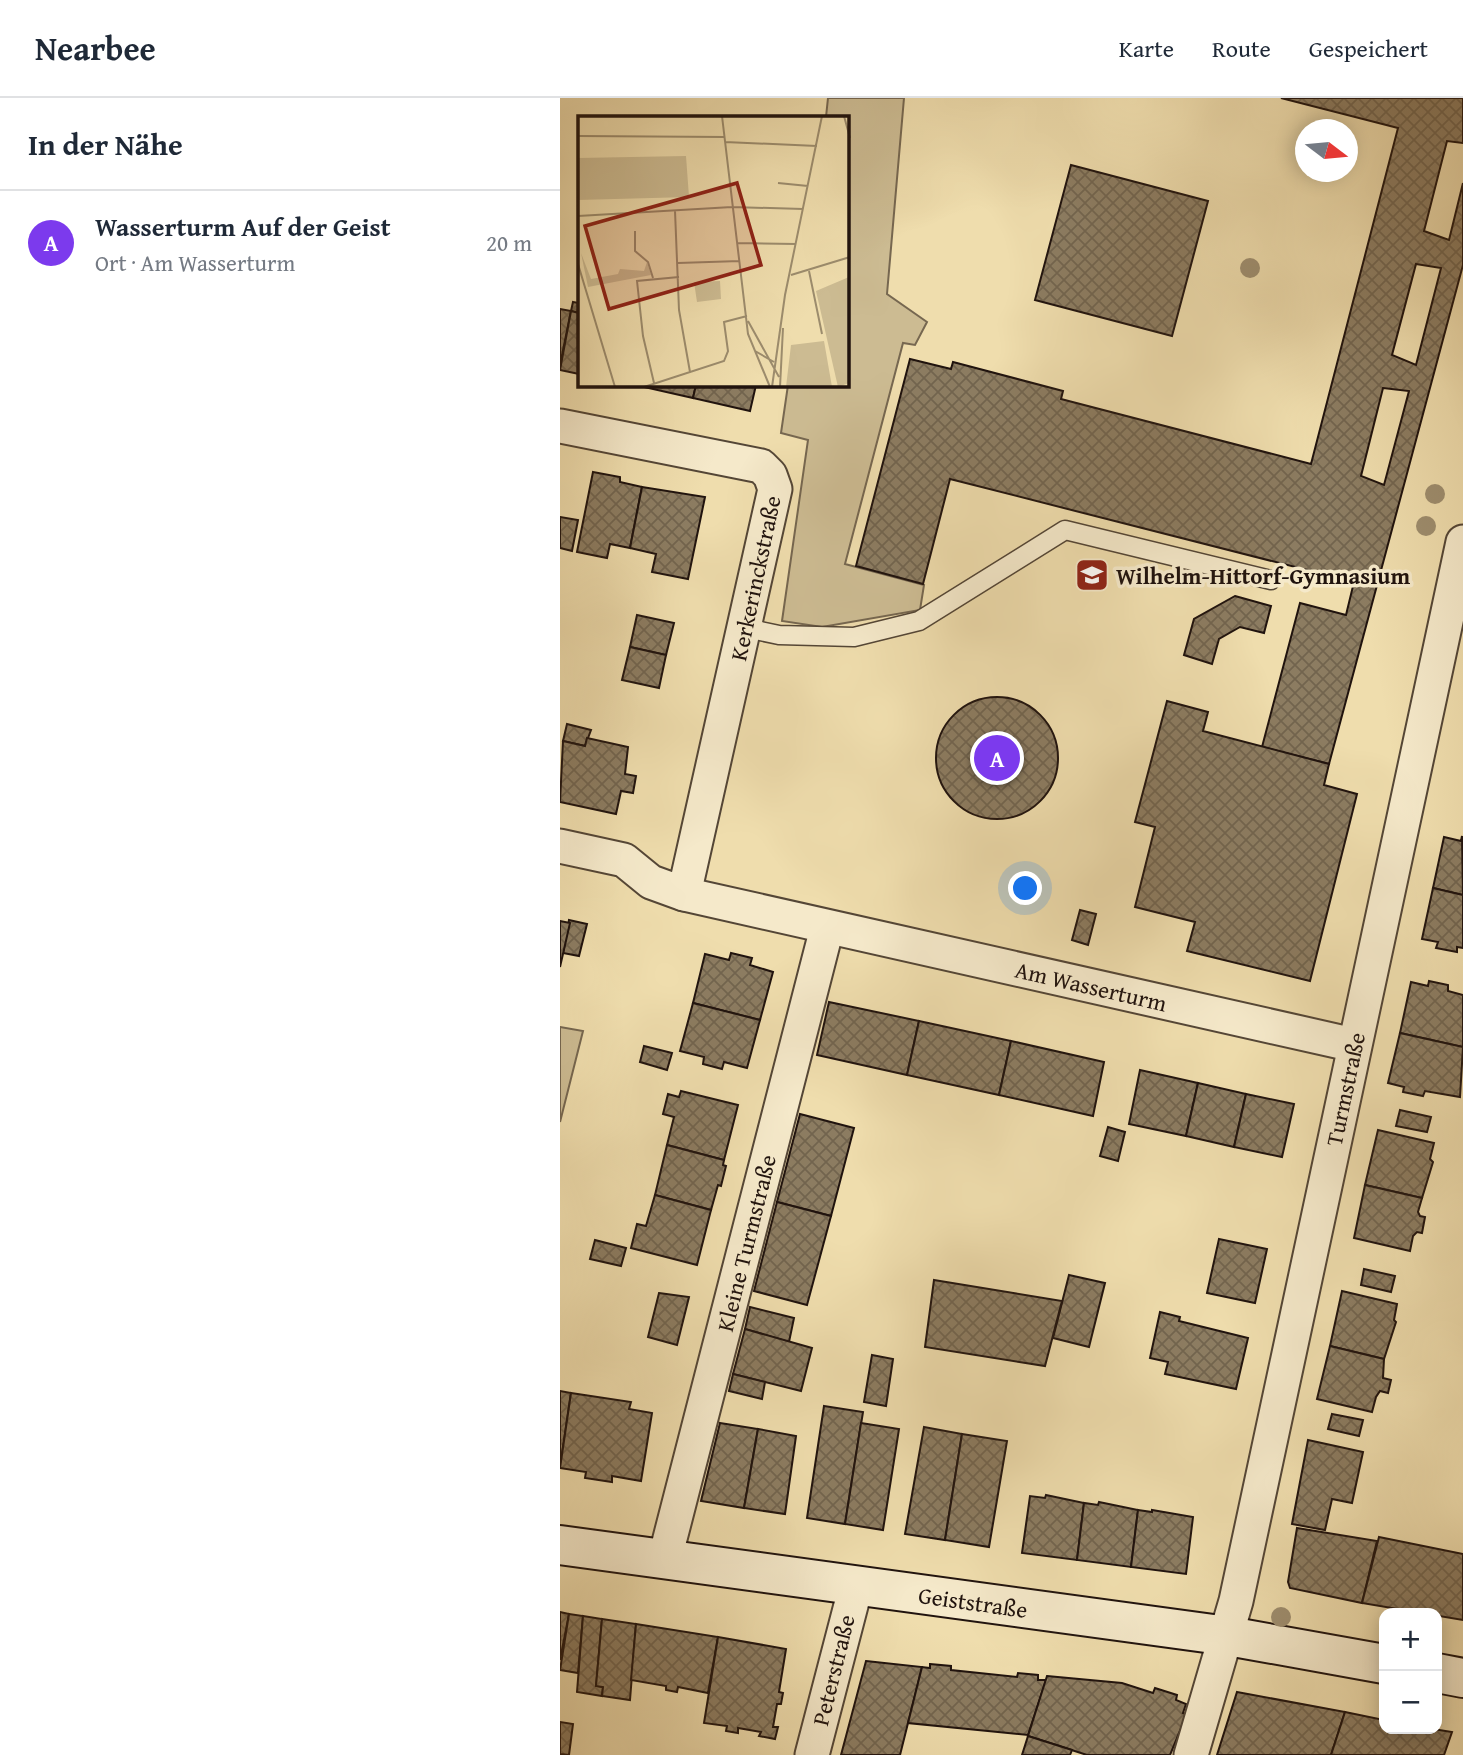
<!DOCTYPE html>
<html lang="de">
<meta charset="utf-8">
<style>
body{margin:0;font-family:"Gentium Book Plus",serif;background:#f6f6f7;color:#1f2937}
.controls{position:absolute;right:21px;bottom:21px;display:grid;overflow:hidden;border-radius:14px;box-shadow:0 4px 18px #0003}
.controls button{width:63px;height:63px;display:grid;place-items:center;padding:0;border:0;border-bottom:2px solid #e0e1e3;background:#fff;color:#1f2937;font:35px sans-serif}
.compass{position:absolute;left:735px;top:21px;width:63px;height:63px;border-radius:50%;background:#fff;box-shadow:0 4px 18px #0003;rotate:106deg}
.you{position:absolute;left:466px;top:791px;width:24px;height:24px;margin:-18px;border:5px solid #fff;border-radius:50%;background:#1a73e8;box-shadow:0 0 0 10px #1a73e833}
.badge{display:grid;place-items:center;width:46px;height:46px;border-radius:50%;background:#7c3aed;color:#fff;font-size:23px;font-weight:700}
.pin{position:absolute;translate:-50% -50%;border:4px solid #fff;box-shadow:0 2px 7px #0006}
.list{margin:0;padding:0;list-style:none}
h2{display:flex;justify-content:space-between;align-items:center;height:91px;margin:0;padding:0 28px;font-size:30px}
h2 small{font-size:23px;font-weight:400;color:#747a83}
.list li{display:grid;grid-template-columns:46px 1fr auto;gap:21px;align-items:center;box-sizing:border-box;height:105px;padding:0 28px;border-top:2px solid #e0e1e3}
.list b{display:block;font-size:26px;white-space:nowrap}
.list p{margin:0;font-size:23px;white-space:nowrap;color:#747a83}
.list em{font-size:23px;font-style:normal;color:#747a83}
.map{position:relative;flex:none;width:903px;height:1657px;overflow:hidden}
header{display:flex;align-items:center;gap:42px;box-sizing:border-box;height:98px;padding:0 35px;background:#fff;border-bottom:2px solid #e0e1e3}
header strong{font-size:33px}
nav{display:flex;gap:38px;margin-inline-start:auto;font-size:24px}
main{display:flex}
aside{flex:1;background:#fff}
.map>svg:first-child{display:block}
</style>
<header>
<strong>Nearbee</strong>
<nav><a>Karte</a><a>Route</a><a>Gespeichert</a></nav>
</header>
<main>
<aside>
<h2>In der Nähe<small></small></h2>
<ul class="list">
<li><span class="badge">A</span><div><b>Wasserturm Auf der Geist</b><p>Ort · Am Wasserturm</p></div><em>20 m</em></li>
</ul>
</aside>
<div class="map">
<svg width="903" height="1657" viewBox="0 0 903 1657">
<defs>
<pattern id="building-cross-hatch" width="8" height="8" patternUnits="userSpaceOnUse" patternTransform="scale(1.75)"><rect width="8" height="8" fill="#8c7c61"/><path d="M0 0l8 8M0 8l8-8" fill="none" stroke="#72644e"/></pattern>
</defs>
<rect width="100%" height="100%" fill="#efddad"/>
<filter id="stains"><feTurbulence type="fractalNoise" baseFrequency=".00286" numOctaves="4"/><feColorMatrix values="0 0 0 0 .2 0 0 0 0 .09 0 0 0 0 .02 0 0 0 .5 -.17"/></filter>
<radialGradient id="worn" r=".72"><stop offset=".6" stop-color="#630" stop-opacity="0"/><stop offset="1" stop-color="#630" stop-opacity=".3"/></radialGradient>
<!-- green -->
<g fill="#ccbb92" stroke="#766750" stroke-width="2">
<path d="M268 0H344L327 196 367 224 355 247 343 245 285 466 364 487 360 512 262 529 222 523 248 342 221 335 228 287H287V19H266Z"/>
<path d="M0 929 23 933 0 1024Z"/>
</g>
<!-- building -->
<g fill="url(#building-cross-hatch)" stroke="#20130e" stroke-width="2" fill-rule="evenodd">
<path d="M721 0H903V45L887 43 864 133 889 142 903 85V167L769 666 702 649 740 505 786 517 794 484 390 381 363 486 296 468 350 261 391 271 393 264 503 293 501 301 751 366 838 30ZM856 166 881 170 856 267 832 257ZM823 290 849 293 824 387 801 378Z"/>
<path d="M511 67 648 103 612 238 475 202Z"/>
<path d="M13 204 19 205V215L11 213Z"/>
<path d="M0 211 11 213 0 267Z"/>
<path d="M11 213 19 215V276L0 272Z"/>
<path d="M84 287H136L133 300 84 289Z"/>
<path d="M136 287H196L190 313 133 300Z"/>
<path d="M33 374 60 379V384L82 389 70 450 50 446 47 460 17 454Z"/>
<path d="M82 389 145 399 128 481 92 474 96 456 70 450Z"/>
<path d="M0 419 18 422 12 453 0 450Z"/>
<path d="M675 498 711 508 704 535 680 529 659 541 652 566 624 557 634 521Z"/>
<path d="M77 517 114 525 106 557 70 549Z"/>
<path d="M70 549 106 557 99 590 62 582Z"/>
<circle cx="437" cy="660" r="61"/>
<path d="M607 603 648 614 643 633 769 666 764 687 797 696 750 883 627 853 635 824 575 809 595 729 575 724Z"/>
<path d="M7 626 31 632 25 648 3 643Z"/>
<path d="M27 640 68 649 65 676 76 678 73 695 61 693 56 716 0 704 3 643 25 648Z"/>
<path d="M902 738 903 797 873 790 884 739 901 743Z"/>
<path d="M873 790 903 797V850L897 849V854L876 850 878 844 862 841Z"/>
<path d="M520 812 536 816 528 847 512 842Z"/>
<path d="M9 822 27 826 19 858 3 855Z"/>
<path d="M0 823 10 825 0 869Z"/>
<path d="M171 855 192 860 190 867 213 874 200 922 133 905 145 856 169 862Z"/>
<path d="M869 883 888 887V893L903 897V949L840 935 851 884 868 888Z"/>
<path d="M269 904 359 923 347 977 257 957Z"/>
<path d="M133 905 200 922 187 970 164 964 162 971 143 966 144 959 120 953Z"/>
<path d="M359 923 451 943 439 997 347 977Z"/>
<path d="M840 935 903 949 900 999 865 993 863 998 843 994 844 989 828 985Z"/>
<path d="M451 943 544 964 533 1018 439 997Z"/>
<path d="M84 948 112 955 107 972 80 964Z"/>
<path d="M580 972 638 985 626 1038 569 1026Z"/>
<path d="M638 985 686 996 674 1049 626 1038Z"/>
<path d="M121 993 178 1007 164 1062 107 1047 114 1019 103 1016 108 996 119 999Z"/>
<path d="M686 996 734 1006 722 1059 674 1049Z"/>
<path d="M840 1012 871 1019 867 1034 836 1028Z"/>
<path d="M240 1016 294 1030 271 1118 217 1104Z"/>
<path d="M548 1029 565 1034 558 1063 540 1058Z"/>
<path d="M818 1032 874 1045 870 1061 873 1064 862 1100 805 1087Z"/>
<path d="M107 1047 164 1062 163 1067 166 1068 161 1088 158 1087 151 1112 95 1097Z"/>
<path d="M805 1087 862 1100 858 1114 860 1118 865 1119 862 1135 857 1134 853 1138 850 1153 794 1140Z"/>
<path d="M95 1097 151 1112 137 1167 71 1150 77 1126 86 1128Z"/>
<path d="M217 1104 271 1118 247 1207 194 1193Z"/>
<path d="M659 1141 707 1151 695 1205 647 1195Z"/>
<path d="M35 1142 66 1150 61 1168 30 1161Z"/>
<path d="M804 1171 835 1178 831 1194 801 1187Z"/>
<path d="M509 1177 545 1185 529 1249 493 1240Z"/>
<path d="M374 1182 502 1203 485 1268 365 1249Z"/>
<path d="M782 1193 837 1206 834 1222 836 1224 824 1261 770 1248Z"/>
<path d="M99 1195 129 1199 117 1247 88 1239Z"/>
<path d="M190 1209 234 1220 229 1244 185 1231Z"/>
<path d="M600 1214 620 1219 619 1223 688 1240 676 1291 605 1276 608 1264 590 1260Z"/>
<path d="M185 1231 252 1250 241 1293 173 1276Z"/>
<path d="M770 1248 824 1261 823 1280 831 1282 828 1295 820 1293 816 1299 812 1314 757 1301Z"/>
<path d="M312 1257 333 1261 326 1308 304 1304Z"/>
<path d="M173 1276 205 1284 202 1301 169 1293Z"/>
<path d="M0 1293 11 1295 0 1369Z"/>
<path d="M11 1295 71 1304 69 1311 92 1315 81 1383 52 1378V1384L25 1380 26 1374 0 1370Z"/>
<path d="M264 1308 303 1314 285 1426 247 1420Z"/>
<path d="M772 1316 803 1322 799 1338 768 1331Z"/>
<path d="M160 1325 198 1331 184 1410 141 1403Z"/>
<path d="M301 1325 339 1331 323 1432 285 1426Z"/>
<path d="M364 1329 402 1336 385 1442 345 1436Z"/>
<path d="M198 1331 236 1338 225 1416 184 1410Z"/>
<path d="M402 1336 447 1343 429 1449 385 1442Z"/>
<path d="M748 1342 803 1354 792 1405 772 1401 765 1432 732 1426Z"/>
<path d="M486 1397 524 1405 517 1462 462 1455 470 1398 485 1400Z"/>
<path d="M539 1404 578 1412 571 1469 517 1462 524 1405 538 1407Z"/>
<path d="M578 1412 592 1414V1412L633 1419 626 1476 571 1469Z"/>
<path d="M737 1430 817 1443 802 1505 730 1490 728 1484Z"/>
<path d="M819 1439 903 1456V1522L802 1505Z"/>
<path d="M0 1514 9 1516 0 1562Z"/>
<path d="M9 1516 23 1518 18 1575 0 1572Z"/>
<path d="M23 1518 42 1521 36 1588 43 1589 42 1598 17 1594Z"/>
<path d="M42 1521 76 1526 70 1602 42 1598 43 1589 36 1588Z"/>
<path d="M76 1526 158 1539 148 1595 118 1589 117 1594 106 1592V1588L71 1582Z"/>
<path d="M158 1539 226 1551 219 1594 223 1595 221 1606H217L213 1629H218L215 1641 199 1638 201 1634 178 1630V1635L166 1633 167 1628 144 1625Z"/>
<path d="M306 1563 362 1569 340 1657H281Z"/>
<path d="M370 1566 391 1568V1572L457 1579 458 1575 478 1577V1582H486L468 1637 348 1625 362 1569 370 1570Z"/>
<path d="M487 1578 562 1585 593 1595 595 1590 617 1597 616 1602 626 1606 623 1615 627 1616 610 1657H527L468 1638Z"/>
<path d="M677 1594 785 1614 771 1657H657Z"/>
<path d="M785 1614 824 1622V1631H873L892 1634 884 1657H771Z"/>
<path d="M0 1624 13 1626 9 1657 0 1656Z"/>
<path d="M468 1638 512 1652 510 1657H462Z"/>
</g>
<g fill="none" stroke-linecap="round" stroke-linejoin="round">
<defs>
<path id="lane" d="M186 530 219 537 294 539 359 523 505 432 711 482"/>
<g id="street">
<path d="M0 328 201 368 210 377 215 391 124 796"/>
<path d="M0 748 64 762 91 784 124 796 794 947"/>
<path d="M105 1460 267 830"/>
<path d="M252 1657 296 1488"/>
<path d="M631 1657 676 1503 903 444"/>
</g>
<g id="secondary">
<path d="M0 1447 668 1538 824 1566"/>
<path d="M877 1575 903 1580"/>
</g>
</defs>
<!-- lane casing -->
<use href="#lane" stroke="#544636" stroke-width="21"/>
<!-- street casing -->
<use href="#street" stroke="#544636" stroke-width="37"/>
<!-- secondary casing -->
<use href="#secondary" stroke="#20130e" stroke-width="42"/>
<!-- lane -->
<use href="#lane" stroke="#f5e9ca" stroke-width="18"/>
<!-- street -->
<use href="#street" stroke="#f5e9ca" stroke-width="33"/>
<!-- secondary -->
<use href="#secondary" stroke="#f5e9ca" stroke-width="38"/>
</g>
<!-- trees -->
<g fill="#9e8e6f">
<circle cx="690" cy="170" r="10"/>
<circle cx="875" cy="396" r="10"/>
<circle cx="866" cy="428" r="10"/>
<circle cx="721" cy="1519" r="10"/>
</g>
<!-- icons -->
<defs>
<symbol id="school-square" viewBox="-11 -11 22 22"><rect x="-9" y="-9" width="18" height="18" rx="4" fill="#8f2418" stroke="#f5e9ca"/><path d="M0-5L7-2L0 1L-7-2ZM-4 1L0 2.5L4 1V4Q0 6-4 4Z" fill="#fff"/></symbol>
</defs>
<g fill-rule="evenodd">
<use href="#school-square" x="513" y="458" width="38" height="38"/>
</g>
<g text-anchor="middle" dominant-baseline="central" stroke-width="7" stroke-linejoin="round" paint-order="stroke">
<!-- poi labels -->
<g font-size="23" font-weight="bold" fill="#20130e" stroke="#f5e9ca" text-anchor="start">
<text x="556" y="477">Wilhelm-Hittorf-Gymnasium</text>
</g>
<!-- street labels -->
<g font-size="23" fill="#20130e" stroke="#f5e9ca">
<text transform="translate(195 480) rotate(-78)">Kerkerinckstraße</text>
<text transform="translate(531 888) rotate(13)">Am Wasserturm</text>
<text transform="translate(785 991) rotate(-78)">Turmstraße</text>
<text transform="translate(186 1145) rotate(-76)">Kleine Turmstraße</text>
<text transform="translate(413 1504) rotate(8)">Geiststraße</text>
<text transform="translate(273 1572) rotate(-76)">Peterstraße</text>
</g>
</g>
<!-- overview -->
<g transform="translate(18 18)">
<rect width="271" height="271" fill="#efddad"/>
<path d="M3 137 13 163 40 158 42 153 66 155 69 146 73 159 10 171ZM142 165 143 183 119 186 116 166ZM246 225 254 271H208L213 229Z" fill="#ccbb92"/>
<path d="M108 40 111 81 0 84V42ZM271 161V267L260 271 238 175Z" fill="#ccbb92"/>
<path fill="none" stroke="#9c8c6d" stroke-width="2" d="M144 0 170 218 192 271M266 0 272 22M0 20 147 21M147 26 239 30M200 67 230 70M97 95 101 194 112 256M0 100 154 91 225 93M57 115V135L70 146 75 162M160 127 218 128M100 147 162 145M0 148 37 271M231 155 244 218M213 159 272 141M170 205 201 261M177 235 196 246M76 267 65 220 59 165 101 161M66 271 146 245 150 235 146 206 169 200M194 271 207 179 244 0M202 271 205 212"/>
<path fill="#8f2418" fill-opacity="0.15" stroke="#8f2418" stroke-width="3.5" d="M159 67 183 149 31 193 7 110Z"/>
<rect width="271" height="271" fill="none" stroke="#20130e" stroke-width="3.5"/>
</g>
<rect width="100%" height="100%" filter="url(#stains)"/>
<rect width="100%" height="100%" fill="url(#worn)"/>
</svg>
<div class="controls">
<button>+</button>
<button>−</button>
</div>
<svg class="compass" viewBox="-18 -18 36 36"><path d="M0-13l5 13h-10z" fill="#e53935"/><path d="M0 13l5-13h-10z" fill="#747a83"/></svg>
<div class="you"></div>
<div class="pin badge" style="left:437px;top:660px">A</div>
</div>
</main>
